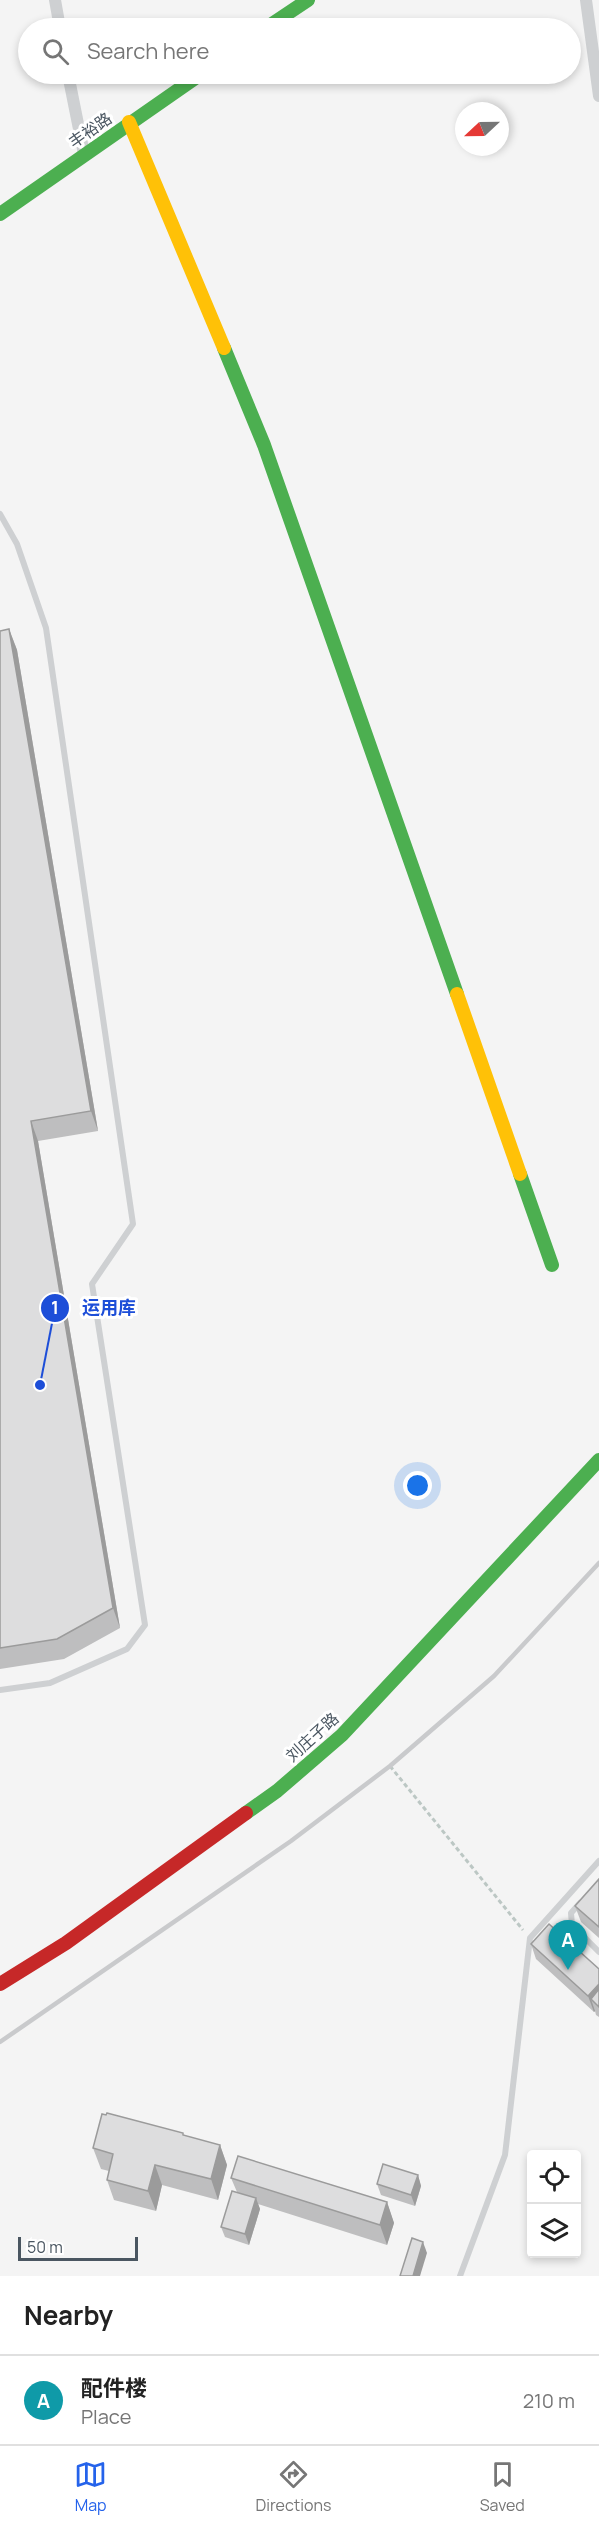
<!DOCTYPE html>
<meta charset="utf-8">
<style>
body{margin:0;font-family:Manrope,"Noto Sans SC",sans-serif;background:#f6f6f6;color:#222}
.controls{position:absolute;right:18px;bottom:18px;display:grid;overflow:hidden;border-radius:6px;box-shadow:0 3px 9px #0003}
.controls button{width:54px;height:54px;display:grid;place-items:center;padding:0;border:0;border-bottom:2px solid #e0e0e0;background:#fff;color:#222;font:30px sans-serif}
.compass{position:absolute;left:455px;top:102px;width:54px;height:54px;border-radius:50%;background:#fff;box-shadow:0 3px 9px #0003;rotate:248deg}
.scale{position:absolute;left:18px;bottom:15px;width:120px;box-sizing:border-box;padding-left:6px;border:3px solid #4a5661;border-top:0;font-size:16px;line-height:21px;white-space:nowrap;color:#4a5661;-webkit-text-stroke:4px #fff;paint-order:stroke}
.you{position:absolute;left:418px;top:1486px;width:21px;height:21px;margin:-15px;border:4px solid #fff;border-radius:50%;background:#1a73e8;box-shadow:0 0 0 9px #1a73e833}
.badge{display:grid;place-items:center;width:39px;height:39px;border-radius:50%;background:#2563eb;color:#fff;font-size:20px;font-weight:700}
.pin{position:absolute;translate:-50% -50px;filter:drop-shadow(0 2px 3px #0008)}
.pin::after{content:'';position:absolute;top:32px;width:21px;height:18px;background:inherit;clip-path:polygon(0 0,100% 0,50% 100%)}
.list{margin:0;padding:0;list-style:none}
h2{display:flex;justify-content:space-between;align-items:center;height:78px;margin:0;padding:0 24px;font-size:26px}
h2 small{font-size:20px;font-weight:400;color:#767676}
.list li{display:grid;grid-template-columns:39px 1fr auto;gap:18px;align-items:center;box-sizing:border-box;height:90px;padding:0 24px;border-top:2px solid #e0e0e0}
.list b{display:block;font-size:22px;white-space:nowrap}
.list p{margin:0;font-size:20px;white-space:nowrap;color:#767676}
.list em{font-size:20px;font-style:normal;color:#767676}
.icon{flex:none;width:33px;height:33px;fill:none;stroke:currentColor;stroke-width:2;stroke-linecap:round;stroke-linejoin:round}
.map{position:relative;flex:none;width:599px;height:2276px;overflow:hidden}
.search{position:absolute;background:#fff;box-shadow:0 3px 9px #0003;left:18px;right:18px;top:18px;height:66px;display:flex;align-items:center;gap:15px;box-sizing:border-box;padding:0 21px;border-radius:33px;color:#767676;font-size:22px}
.sheet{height:168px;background:#fff}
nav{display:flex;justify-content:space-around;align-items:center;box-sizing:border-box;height:84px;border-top:2px solid #e0e0e0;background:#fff;font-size:16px;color:#767676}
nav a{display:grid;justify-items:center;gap:3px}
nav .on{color:#2563eb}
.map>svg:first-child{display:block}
</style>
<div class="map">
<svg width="599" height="2276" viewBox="0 0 599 2276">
<rect width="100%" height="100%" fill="#f4f4f4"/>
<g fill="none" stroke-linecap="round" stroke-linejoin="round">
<!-- path -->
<path stroke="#bcc7c4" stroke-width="3" stroke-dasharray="4.5 3" stroke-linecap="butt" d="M390 1766 523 1930"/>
<!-- lane -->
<g stroke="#ced0d2" stroke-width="6">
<path d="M0 514 17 544 46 628 133 1224 92 1284 145 1625 127 1649 50 1683 0 1690"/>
<path d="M580 1903 571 1913 572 1925 599 1952"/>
<path d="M460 2276 505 2155 530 1938 599 1861"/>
</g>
<!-- street -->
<g stroke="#ced0d2" stroke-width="12">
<path d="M55 0 60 28"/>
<path d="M586 0 599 96"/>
<path d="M68 74 84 154"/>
</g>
<!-- fast -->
<g stroke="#4caf50" stroke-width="14">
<path d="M266 28 308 0"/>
<path d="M0 214 201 74"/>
<path d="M224 348 264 445 457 994"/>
<path d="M520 1174 552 1265"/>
<path d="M246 1813 277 1791 342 1735 599 1460"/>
</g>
<!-- slow -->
<g stroke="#ffc107" stroke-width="14">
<path d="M129 122 224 348"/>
<path d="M457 994 520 1174"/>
</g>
<!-- jam -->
<path stroke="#c62828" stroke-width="14" d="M0 1984 66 1943 246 1813"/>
<!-- rail -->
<path stroke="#c9cacc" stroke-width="4.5" d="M0 2042 291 1841 390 1766 494 1676 599 1563"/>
</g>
<!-- wall -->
<g fill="#bebebf">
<path d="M9 629 17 650 98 1131 38 1141 120 1628 64 1659 0 1669V631Z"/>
<path d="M599 1879V1938L581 1922 575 1906Z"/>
<path d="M531 1944 599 1969V2017L596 2015 595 2011 594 2012 536 1959Z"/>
<path d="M185 2136 220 2145 227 2165 218 2200 162 2185 156 2211 114 2200 107 2180 109 2171 101 2169 93 2148Z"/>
<path d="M418 2175 421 2186 415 2206 381 2195 377 2184Z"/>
<path d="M231 2178 387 2202 394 2223 387 2245 258 2204 260 2209 249 2245 225 2237 221 2227 237 2192Z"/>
</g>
<!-- shaded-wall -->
<g fill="#9b9b9b">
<path d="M9 629 17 650 98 1131 91 1111Z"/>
<path d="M31 1121 38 1141 120 1628 113 1608Z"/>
<path d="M599 1984V2006L591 1999 595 2011 594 2012 588 1996Z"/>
<path d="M220 2145 227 2165 218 2200 211 2179Z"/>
<path d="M155 2165 162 2185 156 2211 148 2191Z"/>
<path d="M418 2175 421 2186 415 2206 411 2195Z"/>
<path d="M256 2198 260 2209 249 2245 245 2234Z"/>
<path d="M387 2202 394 2223 387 2245 380 2225Z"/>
<path d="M423 2242 427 2253 420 2276H413Z"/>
</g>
<!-- building -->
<g fill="#ddddde" stroke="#9b9b9b" stroke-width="1.5">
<path d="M9 629 91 1111 31 1121 113 1608 57 1639 0 1648V631Z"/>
<path d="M599 1879V1927L575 1906Z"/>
<path d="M549 1924 599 1969V1984L588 1996 531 1944Z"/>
<path d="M599 1989V2007L591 1999Z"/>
<path d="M107 2113 183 2133V2135L220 2145 211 2179 155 2165 148 2191 107 2180 113 2154 93 2148 102 2114 106 2115Z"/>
<path d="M238 2156 387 2202 380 2225 231 2178Z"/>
<path d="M383 2164 418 2175 411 2195 377 2184Z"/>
<path d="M232 2191 256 2198 245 2234 221 2227Z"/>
<path d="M412 2238 423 2242 413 2276H400Z"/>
</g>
<g text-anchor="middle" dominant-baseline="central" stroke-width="6" stroke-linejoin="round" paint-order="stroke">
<!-- street labels -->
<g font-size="16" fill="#4a5661" stroke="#fff">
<text transform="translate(90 130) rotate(-35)">丰裕路</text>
<text transform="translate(312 1737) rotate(-42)">刘庄子路</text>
</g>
</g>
<!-- callouts -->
<path fill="none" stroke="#1d4ed8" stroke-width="2" d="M40 1385L55 1308"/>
<g fill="#1d4ed8" stroke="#fff" stroke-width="2">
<circle cx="40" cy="1385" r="6"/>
<circle cx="55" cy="1308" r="15"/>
</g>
<g font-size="18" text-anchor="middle" font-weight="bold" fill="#fff">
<text x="55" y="1314">1</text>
</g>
<g font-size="18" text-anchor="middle" font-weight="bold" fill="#1d4ed8" stroke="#fff" stroke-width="6" stroke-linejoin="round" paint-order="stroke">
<text x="109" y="1314">运用库</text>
</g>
</svg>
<div class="controls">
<button><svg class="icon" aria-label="locate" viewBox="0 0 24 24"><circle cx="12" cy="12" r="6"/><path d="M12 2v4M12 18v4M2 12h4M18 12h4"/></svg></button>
<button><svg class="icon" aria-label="layers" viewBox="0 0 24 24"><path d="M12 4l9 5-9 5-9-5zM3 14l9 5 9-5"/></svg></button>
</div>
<svg class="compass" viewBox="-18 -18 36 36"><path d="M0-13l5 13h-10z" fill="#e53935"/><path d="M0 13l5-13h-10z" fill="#767676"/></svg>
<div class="scale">50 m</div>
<div class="you"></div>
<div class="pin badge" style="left:568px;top:1970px;background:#0f9aa8">A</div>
<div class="search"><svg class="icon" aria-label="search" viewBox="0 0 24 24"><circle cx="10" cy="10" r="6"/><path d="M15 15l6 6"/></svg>Search here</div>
</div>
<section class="sheet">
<h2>Nearby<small></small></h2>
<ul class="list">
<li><span class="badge" style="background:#0f9aa8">A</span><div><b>配件楼</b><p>Place</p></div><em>210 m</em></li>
</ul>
</section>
<nav>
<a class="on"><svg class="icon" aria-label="map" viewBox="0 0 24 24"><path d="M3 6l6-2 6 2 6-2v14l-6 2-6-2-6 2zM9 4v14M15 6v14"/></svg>Map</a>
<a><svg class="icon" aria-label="directions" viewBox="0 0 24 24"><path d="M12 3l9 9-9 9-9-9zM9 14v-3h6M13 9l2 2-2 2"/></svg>Directions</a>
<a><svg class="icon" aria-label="saved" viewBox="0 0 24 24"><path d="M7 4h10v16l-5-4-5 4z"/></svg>Saved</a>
</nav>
